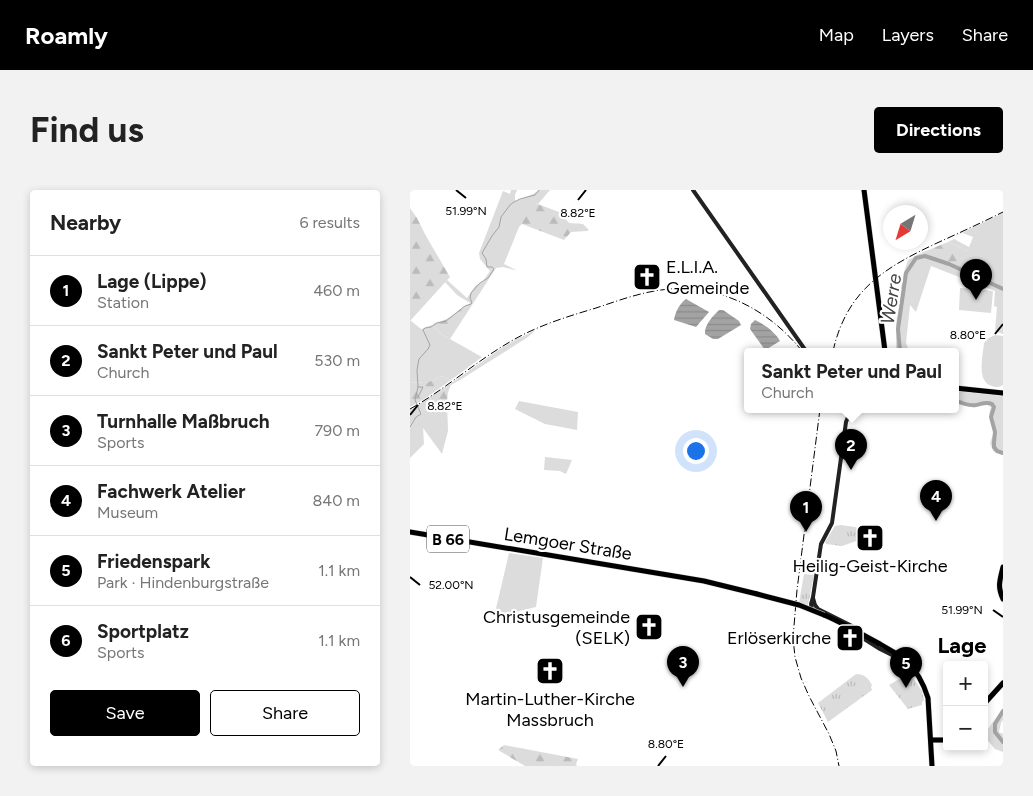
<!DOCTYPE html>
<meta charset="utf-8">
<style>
body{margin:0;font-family:Figtree,sans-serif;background:#f2f2f2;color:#222}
.controls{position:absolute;right:15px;bottom:15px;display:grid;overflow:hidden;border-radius:5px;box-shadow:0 2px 8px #0003}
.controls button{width:45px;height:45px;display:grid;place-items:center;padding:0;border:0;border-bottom:1px solid #e0e0e0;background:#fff;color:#222;font:25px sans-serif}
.compass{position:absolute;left:473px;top:15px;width:45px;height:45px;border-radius:50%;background:#fff;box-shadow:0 2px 8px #0003;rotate:218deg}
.you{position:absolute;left:285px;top:260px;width:18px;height:18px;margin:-12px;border:4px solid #fff;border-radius:50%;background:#1a73e8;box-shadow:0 0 0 8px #1a73e833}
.badge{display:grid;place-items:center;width:32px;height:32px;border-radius:50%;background:#000;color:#fff;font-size:16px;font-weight:700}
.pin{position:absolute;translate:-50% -41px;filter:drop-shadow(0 1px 2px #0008)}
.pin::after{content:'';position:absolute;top:26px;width:18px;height:15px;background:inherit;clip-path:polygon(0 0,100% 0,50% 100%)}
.popup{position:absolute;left:334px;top:158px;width:215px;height:65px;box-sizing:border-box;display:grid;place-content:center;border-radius:5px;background:#fff;filter:drop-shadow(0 1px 4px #0005);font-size:16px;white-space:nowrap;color:#767676}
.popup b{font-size:19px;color:#222}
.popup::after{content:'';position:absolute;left:50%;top:100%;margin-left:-10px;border:10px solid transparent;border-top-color:#fff}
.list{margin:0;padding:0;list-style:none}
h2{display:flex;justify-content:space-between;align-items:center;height:65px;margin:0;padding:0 20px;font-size:21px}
h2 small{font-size:16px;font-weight:400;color:#767676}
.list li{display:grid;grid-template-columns:32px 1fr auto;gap:15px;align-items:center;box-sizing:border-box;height:70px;padding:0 20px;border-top:1px solid #e0e0e0}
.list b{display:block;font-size:19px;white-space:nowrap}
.list p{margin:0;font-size:16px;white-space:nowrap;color:#767676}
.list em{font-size:16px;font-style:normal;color:#767676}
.actions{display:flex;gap:10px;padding:15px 20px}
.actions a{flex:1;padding:11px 0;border:1px solid #000;border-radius:5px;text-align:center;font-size:18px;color:#000}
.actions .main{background:#000;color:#fff}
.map{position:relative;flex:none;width:593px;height:576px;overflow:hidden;border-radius:5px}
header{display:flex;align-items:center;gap:30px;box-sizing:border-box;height:70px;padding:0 25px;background:#000;color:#fff}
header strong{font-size:24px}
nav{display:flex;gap:28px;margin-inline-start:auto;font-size:18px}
.intro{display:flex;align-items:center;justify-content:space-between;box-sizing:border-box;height:120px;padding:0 30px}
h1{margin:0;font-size:35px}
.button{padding:12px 22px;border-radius:5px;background:#000;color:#fff;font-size:18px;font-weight:700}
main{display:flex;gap:30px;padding:0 30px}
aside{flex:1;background:#fff;border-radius:5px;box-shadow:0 2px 8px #0003}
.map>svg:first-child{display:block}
</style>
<header>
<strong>Roamly</strong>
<nav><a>Map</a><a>Layers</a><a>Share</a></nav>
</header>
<div class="intro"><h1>Find us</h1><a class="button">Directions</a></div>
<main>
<aside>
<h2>Nearby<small>6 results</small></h2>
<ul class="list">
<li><span class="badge">1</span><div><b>Lage (Lippe)</b><p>Station</p></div><em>460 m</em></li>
<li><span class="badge">2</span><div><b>Sankt Peter und Paul</b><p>Church</p></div><em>530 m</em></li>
<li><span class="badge">3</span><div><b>Turnhalle Maßbruch</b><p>Sports</p></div><em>790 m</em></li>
<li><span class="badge">4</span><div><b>Fachwerk Atelier</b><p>Museum</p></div><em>840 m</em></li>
<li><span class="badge">5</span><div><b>Friedenspark</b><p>Park · Hindenburgstraße</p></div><em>1.1 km</em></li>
<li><span class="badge">6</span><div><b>Sportplatz</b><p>Sports</p></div><em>1.1 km</em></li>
</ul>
<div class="actions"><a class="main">Save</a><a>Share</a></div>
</aside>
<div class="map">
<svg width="593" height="576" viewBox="0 0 593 576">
<defs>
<pattern id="forest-firs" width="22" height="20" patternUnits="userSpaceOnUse" patternTransform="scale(1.25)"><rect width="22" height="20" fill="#dcdcdc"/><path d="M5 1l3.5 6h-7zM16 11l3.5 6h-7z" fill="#bbb"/></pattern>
<pattern id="park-tufts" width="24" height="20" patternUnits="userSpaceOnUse" patternTransform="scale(1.25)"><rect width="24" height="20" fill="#dcdcdc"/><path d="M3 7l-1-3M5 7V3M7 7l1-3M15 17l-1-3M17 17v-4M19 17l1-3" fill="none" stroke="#bbb"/></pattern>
<pattern id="water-rules" width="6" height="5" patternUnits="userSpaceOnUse" patternTransform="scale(1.25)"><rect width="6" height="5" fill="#a3a3a3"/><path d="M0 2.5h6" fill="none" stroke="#8b8b8b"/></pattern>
</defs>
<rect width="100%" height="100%" fill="#fff"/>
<!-- green -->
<g fill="#dcdcdc">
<path d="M101 0H107L105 5V11L123 4 129 0H140L128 14 125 13 111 31 112 34 109 37 94 74 106 80H105L93 77 86 78 64 112 60 113 47 105 35 92 37 90 57 108 65 96 73 91 80 81 70 69 69 63 93 1 100 4Z"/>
<path d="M593 23V144L585 141 587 117 584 116 585 101 521 76 506 122 500 115 496 153 499 161H486V131L490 113 491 98 494 82 498 70 511 63 545 76 558 61 538 52 544 49 559 57 563 47 553 43 541 48Z"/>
<path d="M550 98 583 101 581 123 549 120Z"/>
<path d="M0 130 11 139 22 135 31 144 72 167 41 190 32 186 16 193 0 192Z"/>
<path d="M126 140 118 147 50 190 41 195 40 194 90 159 107 149Z"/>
<path d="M585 145 593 146V195C589 197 586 198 582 196 566 192 573 165 574 153L577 149Z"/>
<path d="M545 201 593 206V264L583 261 580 253 584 242 579 224 581 217 576 214 569 216 545 214Z"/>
<path d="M37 211 38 241 32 264 13 238 14 254 0 268V235L6 227 15 220 27 217Z"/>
<path d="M109 211 168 222 167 240 135 234 105 219Z"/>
<path d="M135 267 162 270 156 284 150 281 134 280Z"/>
<path d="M99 363 133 368 126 417 84 427Z"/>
<path d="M593 518V530L591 533 589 542 593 544V562L585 559 574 546 575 543Z"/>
</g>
<!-- forest -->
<g fill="url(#forest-firs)">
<path d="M125 13 149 22 159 33 173 34 179 40 177 41 161 42 154 50 112 34 110 31 119 16Z"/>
<path d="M0 18 7 28 16 46 40 87 0 131Z"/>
<path d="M538 52 558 61 559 65 552 79 511 63Z"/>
<path d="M64 112 40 149 31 144 22 135C27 131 33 132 38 128 47 123 53 115 64 112Z"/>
<path d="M32 186 41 190 13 210 0 217V192L16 193Z"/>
<path d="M40 194 41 195 38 202 37 211 27 217 15 220 6 227 0 235V220Z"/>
<path d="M94 555 168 569 166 574 167 576H115L88 560Z"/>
</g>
<!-- park -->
<g fill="url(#park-tufts)">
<path d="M431 335 445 337 449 339 453 342 452 349 432 356 416 354 415 352 425 336Z"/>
<path d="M394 384 404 385 398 415 389 413Z"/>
<path d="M500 483 512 501 514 511 512 512V515L498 519 479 495 496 485Z"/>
<path d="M446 484C455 484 458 488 462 495L461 497 462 500 418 532 408 513Z"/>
</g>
<!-- water -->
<g fill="url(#water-rules)">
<path d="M276 109 299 122 286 137 264 130C265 123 269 114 276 109Z"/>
<path d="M309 120H313L329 131 331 135 308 149H303L295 144C294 135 303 126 309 120Z"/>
<path d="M345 130C354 134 365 142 370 151L357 159 355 160 340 139 341 134Z"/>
</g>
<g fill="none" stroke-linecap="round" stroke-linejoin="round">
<!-- stream -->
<g stroke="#a3a3a3" stroke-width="1">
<path d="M8 207 13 197H8"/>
<path d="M0 237 6 227 11 224 5 210 8 197 7 180 9 169 18 159 20 155 13 140 15 138 21 137 27 133 36 131 55 116 61 114 62 113 60 108 61 103 70 93 78 88 84 79 82 77H77L76 69 72 63 82 46 89 37 91 27 100 15 104 12 110 9 125 5 129 0"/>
</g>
<!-- river -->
<g stroke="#a3a3a3" stroke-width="4">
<path d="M490 161 488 139 496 83 506 68 515 66 539 74 593 99"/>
<path d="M545 210C551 213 558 216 566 215 572 214 576 211 582 214L584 217 581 227 585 242 584 252V257L587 261 593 263"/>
<path d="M593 521 585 534V542L593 552"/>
</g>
<defs>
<g id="primary">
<path d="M454 0 475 161"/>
<path d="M545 198 593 203"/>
<path d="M0 342 294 391 347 404"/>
<path d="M593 377C590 390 587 396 593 409"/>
<path d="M414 425C433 433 451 444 470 454 478 459 489 464 496 471 506 480 514 495 518 508L522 576"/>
<path d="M574 514 593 493"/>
<path d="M521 550H537"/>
</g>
</defs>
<!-- primary casing -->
<use href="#primary" stroke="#dbdbdb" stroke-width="6"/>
<!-- secondary -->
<g stroke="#222" stroke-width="4">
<path d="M283 0 396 161"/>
<path d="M403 408 405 415 408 419 444 437"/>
<path d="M402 421 401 414 403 407 411 354 422 333 436 232 438 227 448 219"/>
<path d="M440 440 470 459 486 467"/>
</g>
<!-- primary -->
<use href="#primary" stroke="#000" stroke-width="5"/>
<!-- rail -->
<g stroke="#000" stroke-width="1" stroke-dasharray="8 2.5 1 2.5" stroke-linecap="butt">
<path d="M423 161C437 100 474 78 527 53 549 43 571 33 593 22"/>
<path d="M0 219C34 200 64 173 98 153 126 136 156 127 186 118 210 110 234 101 260 99 312 95 360 121 392 161"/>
<path d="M410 219 387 400 383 448 385 467 391 488 399 506 419 544 426 561 429 576"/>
</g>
<defs>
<path id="primary-bridge" d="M347 404 389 415 414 425"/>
</defs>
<!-- primary-bridge casing -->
<use href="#primary-bridge" stroke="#dbdbdb" stroke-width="6" stroke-linecap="butt"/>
<!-- primary-bridge -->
<use href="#primary-bridge" stroke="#000" stroke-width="5"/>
</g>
<!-- ticks -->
<path fill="none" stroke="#000" stroke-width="2" d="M46 0 56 8M168 10 176 0M585 144 593 134M0 225 8 215M0 387 10 395M583 420 593 427M248 576 256 566"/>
<!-- icons -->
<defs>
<symbol id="church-square" viewBox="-11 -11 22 22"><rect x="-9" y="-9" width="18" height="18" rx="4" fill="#000" stroke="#fff"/><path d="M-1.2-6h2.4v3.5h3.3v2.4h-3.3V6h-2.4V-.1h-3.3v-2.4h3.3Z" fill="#fff"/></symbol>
</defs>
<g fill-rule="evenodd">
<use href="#church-square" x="221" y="71" width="32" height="32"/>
<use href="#church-square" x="444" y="332" width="32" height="32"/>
<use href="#church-square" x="223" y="421" width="32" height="32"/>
<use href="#church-square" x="424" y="432" width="32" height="32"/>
<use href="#church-square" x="124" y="465" width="32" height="32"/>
</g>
<g text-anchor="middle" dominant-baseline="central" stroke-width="4.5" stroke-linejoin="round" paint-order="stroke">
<!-- shield labels -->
<rect fill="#fff" stroke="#4c4c4c" stroke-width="1" x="17" y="335.5" width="42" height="27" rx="4"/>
<g font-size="16" font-weight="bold" fill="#000">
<text x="38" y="349">B 66</text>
</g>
<!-- poi labels -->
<g font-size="18" fill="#000" stroke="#fff">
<text x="256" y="77" text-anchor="start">E.L.I.A.<tspan x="256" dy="21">Gemeinde</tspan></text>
<text x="460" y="376">Heilig-Geist-Kirche</text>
<text x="220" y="427" text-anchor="end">Christusgemeinde<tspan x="220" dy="21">(SELK)</tspan></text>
<text x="421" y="448" text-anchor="end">Erlöserkirche</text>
<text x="140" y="509">Martin-Luther-Kirche<tspan x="140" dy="21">Massbruch</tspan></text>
</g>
<!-- street labels -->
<g font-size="18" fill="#000" stroke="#fff">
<text transform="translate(158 354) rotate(9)">Lemgoer Straße</text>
</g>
<!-- water labels -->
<g font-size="19" font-style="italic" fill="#444" stroke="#fff">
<text transform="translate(481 109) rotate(-81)">Werre</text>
</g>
<!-- district labels -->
<g font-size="22" font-weight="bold" fill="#000" stroke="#fff">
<text x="552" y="455">Lage</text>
</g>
</g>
<g font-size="12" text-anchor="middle" fill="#000" stroke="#fff" stroke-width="4.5" stroke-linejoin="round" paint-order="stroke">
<text x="56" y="25">51.99°N</text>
<text x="168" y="27">8.82°E</text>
<text x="558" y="149">8.80°E</text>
<text x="35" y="220">8.82°E</text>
<text x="41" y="399">52.00°N</text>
<text x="552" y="424">51.99°N</text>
<text x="256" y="558">8.80°E</text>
</g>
</svg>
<div class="controls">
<button>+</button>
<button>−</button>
</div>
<svg class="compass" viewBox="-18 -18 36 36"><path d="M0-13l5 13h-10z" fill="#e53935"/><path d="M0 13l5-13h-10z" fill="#767676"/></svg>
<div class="you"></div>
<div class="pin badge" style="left:396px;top:342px">1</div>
<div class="pin badge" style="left:441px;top:280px">2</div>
<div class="popup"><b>Sankt Peter und Paul</b>Church</div>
<div class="pin badge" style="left:273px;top:497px">3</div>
<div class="pin badge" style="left:526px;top:331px">4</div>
<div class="pin badge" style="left:496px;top:498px">5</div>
<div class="pin badge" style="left:566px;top:110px">6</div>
</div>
</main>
